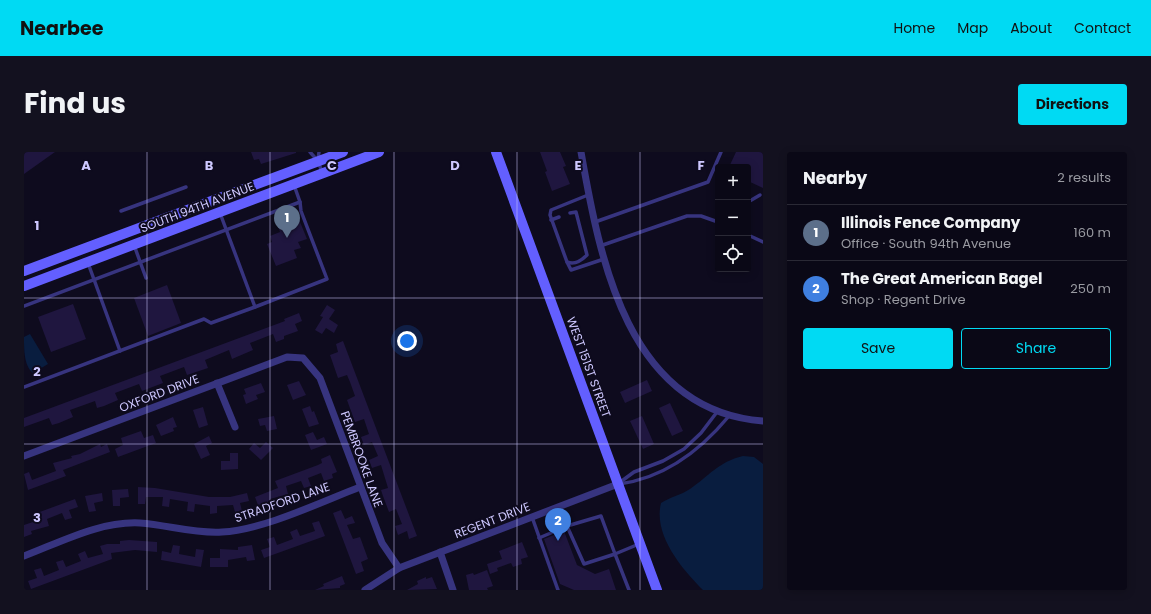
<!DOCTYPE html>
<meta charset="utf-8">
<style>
body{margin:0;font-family:Poppins,sans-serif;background:#13111f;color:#f1f3f6}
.controls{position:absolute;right:12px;top:12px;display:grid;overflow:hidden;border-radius:4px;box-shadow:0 2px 10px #0003}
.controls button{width:36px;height:36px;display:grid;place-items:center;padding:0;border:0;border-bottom:1px solid #2a2935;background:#0a0816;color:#f1f3f6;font:20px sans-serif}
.you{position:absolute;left:383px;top:189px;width:14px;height:14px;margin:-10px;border:3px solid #fff;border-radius:50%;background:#1a73e8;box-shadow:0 0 0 6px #1a73e833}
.badge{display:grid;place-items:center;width:26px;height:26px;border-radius:50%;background:#00daf3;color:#fff;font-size:13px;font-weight:700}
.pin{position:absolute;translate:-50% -33px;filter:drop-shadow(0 1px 2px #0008)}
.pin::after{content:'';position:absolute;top:21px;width:14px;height:12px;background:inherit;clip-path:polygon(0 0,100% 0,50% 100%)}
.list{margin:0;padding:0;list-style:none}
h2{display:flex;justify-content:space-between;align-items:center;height:52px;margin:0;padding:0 16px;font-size:17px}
h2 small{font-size:13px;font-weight:400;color:#999aa1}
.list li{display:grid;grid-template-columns:26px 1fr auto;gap:12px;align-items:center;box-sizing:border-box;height:56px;padding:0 16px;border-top:1px solid #2a2935}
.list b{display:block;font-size:15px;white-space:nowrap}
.list p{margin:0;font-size:13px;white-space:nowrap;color:#999aa1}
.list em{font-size:13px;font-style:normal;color:#999aa1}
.actions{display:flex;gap:8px;padding:12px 16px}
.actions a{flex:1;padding:9px 0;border:1px solid #00daf3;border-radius:4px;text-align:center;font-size:14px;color:#00daf3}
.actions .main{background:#00daf3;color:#111}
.icon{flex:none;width:22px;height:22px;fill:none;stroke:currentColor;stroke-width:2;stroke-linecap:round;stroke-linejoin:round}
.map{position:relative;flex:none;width:739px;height:438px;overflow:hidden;border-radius:4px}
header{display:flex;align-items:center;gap:24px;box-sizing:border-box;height:56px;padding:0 20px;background:#00daf3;color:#111}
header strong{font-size:19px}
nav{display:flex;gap:22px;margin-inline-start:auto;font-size:14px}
.intro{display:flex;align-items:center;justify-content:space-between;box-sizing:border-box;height:96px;padding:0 24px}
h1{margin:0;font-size:28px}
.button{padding:10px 18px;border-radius:4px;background:#00daf3;color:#111;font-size:14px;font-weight:700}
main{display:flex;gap:24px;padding:0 24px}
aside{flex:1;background:#0a0816;border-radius:4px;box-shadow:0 2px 10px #0003}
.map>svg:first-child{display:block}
</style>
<header>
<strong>Nearbee</strong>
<nav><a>Home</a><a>Map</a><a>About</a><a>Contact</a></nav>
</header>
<div class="intro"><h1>Find us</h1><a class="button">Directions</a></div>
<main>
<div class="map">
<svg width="739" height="438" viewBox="0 0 739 438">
<rect width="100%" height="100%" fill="#0e0b1e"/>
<!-- water -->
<g fill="#091d3f">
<path d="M6 182 24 212 9 221C0 214 0 198 0 185Z"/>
<path d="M719 304 730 305 739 312V438H679C658 417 629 383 637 351 646 345 657 343 666 337 685 324 694 310 719 304Z"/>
</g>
<!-- building -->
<g fill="#1f163f">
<path d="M0 0H31L0 22Z"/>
<path d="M227 0H272V1L237 12 235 7 230 8Z"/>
<path d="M516 0H536L542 14 539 15 546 32 528 39 521 20 523 19Z"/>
<path d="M712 0H739V36L724 29V15H705Z"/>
<path d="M274 65 283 87 274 90 277 96 270 98 273 106 252 114 243 92 248 90 246 84 256 80 253 73Z"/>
<path d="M143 133 157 171 124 184 110 146Z"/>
<path d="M49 152 62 187 27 200 14 165Z"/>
<path d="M303 153 311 158 305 167 314 173 310 181 302 176 298 182 291 178 299 165 296 164Z"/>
<path d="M275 161 278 169 271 172 274 179 260 184V187L252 190 249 182 226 191 229 198 208 207 205 198 181 208 184 216 163 223 160 215 136 224 139 231 118 239 115 232 91 241 94 248 80 254 73 256 71 249 46 258 49 265 35 271 28 273 25 266 0 275V266L261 169 260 167Z"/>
<path d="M319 189 393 384 385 387 383 379 374 383 371 374 378 372 372 357 365 360 359 344 357 338 364 336 357 313 348 316 345 308 354 304 348 290 340 293 337 285 345 282 340 267 331 270 323 248 331 244 326 230 323 223 314 226 306 203 314 200 312 192Z"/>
<path d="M623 228 628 239 601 251 596 240Z"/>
<path d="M275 229 282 243 269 248 263 233Z"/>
<path d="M237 231 241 240 232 243 234 247 222 252 219 243 222 242 220 237Z"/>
<path d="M646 251 659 279 648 284 635 256Z"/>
<path d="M286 254 288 260 290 259 295 272 285 275 278 257Z"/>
<path d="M179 255 184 273 175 276 169 258Z"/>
<path d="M250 264 253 277 243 279 241 273 236 274 234 267Z"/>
<path d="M618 264 630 292 619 297 606 269Z"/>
<path d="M149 265 153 275 149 276 150 279 137 284 132 273Z"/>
<path d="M117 279 120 286 129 283 132 291 94 305 91 297 99 293 97 286Z"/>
<path d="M289 280 293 288 300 285 303 292 287 298 281 283Z"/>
<path d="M185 284 188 291 182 294 186 303 177 307 170 292Z"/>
<path d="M242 290 249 296 237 308 225 297 230 291 236 296Z"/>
<path d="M76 292 77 295 83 292 86 300 39 318 42 324 4 338 0 322 5 320 8 328 32 319 29 311 48 306 47 304 56 302Z"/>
<path d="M206 301H214V317L197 318V309H206Z"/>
<path d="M306 303 313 320 308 322 309 326 300 329 297 321 284 326 287 334 280 336 277 329 262 334 264 342 246 347 247 350 234 353 231 345 254 336 251 329 294 313 298 311 297 307Z"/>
<path d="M114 335 131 336 185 345H206L223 341 225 349 216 351 218 359 211 360 209 353 193 354V361L186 362V354L171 352 170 360 163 359 164 350 146 347 145 355 138 354 139 345H122L121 352H114Z"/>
<path d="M104 337 105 345 96 346V354H89L88 338Z"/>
<path d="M78 341 79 349 70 351 72 359 65 360 61 344Z"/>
<path d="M51 347 54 355 45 358 48 366 41 368 38 361 23 367 25 374 7 379 8 382 0 385V373L15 368 13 361Z"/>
<path d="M317 358 321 367 328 364 331 371 323 373 329 387 336 385 344 407 337 410 340 419 332 422 309 361Z"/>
<path d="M295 369 301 384 240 406 237 398 246 395 243 387 250 385 253 393 269 387 266 380 273 377 276 384 291 379 288 371Z"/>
<path d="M540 379 553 413 571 422 585 417 592 438H550L536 432 520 387Z"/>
<path d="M105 388 133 390V400L111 398 87 401 88 407 7 437 4 429 13 426 10 418 17 416 20 424 35 418 32 410 39 408 42 415 57 409 54 402 61 399 64 406 79 402 76 394 83 392H96V389Z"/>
<path d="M498 390 504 405 497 407 498 412 489 415 487 411 473 416 474 419 466 422 463 412 478 407 475 399Z"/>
<path d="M149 393 156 394 155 402 171 405 172 397 180 398 177 415 137 408 138 399 147 401Z"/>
<path d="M228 393 231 408 223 409 222 405 204 408V415H186V406H196V397L214 398V395Z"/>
<path d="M463 418 469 434 463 436 464 438H445L442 423 449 421 450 423Z"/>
<path d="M318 424 321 432 316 434V436L291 438 300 434 299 432Z"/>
<path d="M402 425V427L408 425 413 437 383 438 394 432 393 429Z"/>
</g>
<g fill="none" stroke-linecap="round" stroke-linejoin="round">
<!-- lane -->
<g stroke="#37347f" stroke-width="3.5">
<path d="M286 0 294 9 298 20"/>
<path d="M294 8 295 0"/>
<path d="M724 50 736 43"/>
<path d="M97 59 162 35"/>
<path d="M546 61 552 60 563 103C557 109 551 113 543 110L526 63 527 58 564 43"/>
<path d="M527 68 535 65"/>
<path d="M571 70 684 30 697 0"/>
<path d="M724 83 739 90"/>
<path d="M110 93 122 126"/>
<path d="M576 94 663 64H677L694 70"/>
<path d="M543 110 547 118 580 107"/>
<path d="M64 111 96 199"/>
<path d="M0 154 276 50 270 33"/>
<path d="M231 155 303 127 277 59 276 50"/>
<path d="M0 235 180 167 187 171 231 155 196 61"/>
<path d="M595 331 610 320 639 309 660 297 677 281 693 260"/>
<path d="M595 332C641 326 676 299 705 264"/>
<path d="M508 365 534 438"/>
<path d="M515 386 543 374 536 354"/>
<path d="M605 438 591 402 560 412 543 374 577 364 591 402 615 392"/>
</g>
<!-- street -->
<g stroke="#37347f" stroke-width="7">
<path d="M557 0C576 108 604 259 739 269"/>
<path d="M193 231 211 275"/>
<path d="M0 304 263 205 279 206 296 226 358 391 375 416"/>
<path d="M416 400 429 438"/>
<path d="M0 404C37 390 76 369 116 371 144 373 171 382 198 380 239 378 297 350 336 335"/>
<path d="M341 438 375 416 594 332"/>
</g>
<!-- secondary -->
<g stroke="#635fff" stroke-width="10">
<path d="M472 0 633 438"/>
<path d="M0 119 319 0"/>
<path d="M0 134 355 0"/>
</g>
</g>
<!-- grid -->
<path fill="none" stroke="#cec8ff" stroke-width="1" stroke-opacity="0.55" d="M123 0V438M246 0V438M370 0V438M493 0V438M616 0V438M0 146H739M0 292H739"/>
<g text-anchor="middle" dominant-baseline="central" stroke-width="4" stroke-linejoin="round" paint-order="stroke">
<!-- street labels -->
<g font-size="12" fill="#cec8ff" stroke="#0e0b1e">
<text transform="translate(173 55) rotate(-21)">SOUTH 94TH AVENUE</text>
<text transform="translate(565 215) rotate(70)">WEST 151ST STREET</text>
<text transform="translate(135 241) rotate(-21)">OXFORD DRIVE</text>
<text transform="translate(338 307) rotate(70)">PEMBROOKE LANE</text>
<text transform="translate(258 350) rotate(-19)">STRADFORD LANE</text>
<text transform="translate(468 368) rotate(-21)">REGENT DRIVE</text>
</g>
</g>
<g font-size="13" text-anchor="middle" font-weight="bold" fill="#cec8ff" stroke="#0e0b1e" stroke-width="4" stroke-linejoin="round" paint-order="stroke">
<text x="62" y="18">A</text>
<text x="185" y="18">B</text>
<text x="308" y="18">C</text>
<text x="431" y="18">D</text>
<text x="554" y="18">E</text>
<text x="677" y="18">F</text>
<text x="13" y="78">1</text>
<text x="13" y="224">2</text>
<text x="13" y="370">3</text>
</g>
</svg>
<div class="controls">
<button>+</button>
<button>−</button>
<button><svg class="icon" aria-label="locate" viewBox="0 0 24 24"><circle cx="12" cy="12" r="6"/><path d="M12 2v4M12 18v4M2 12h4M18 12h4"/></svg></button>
</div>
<div class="you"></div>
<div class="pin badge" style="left:263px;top:86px;background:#5c6f8a">1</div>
<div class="pin badge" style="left:534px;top:389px;background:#3f7fe0">2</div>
</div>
<aside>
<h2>Nearby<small>2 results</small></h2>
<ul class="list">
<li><span class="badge" style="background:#5c6f8a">1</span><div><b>Illinois Fence Company</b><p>Office · South 94th Avenue</p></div><em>160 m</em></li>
<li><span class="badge" style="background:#3f7fe0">2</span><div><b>The Great American Bagel</b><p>Shop · Regent Drive</p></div><em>250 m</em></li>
</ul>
<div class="actions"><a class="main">Save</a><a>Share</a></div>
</aside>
</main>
